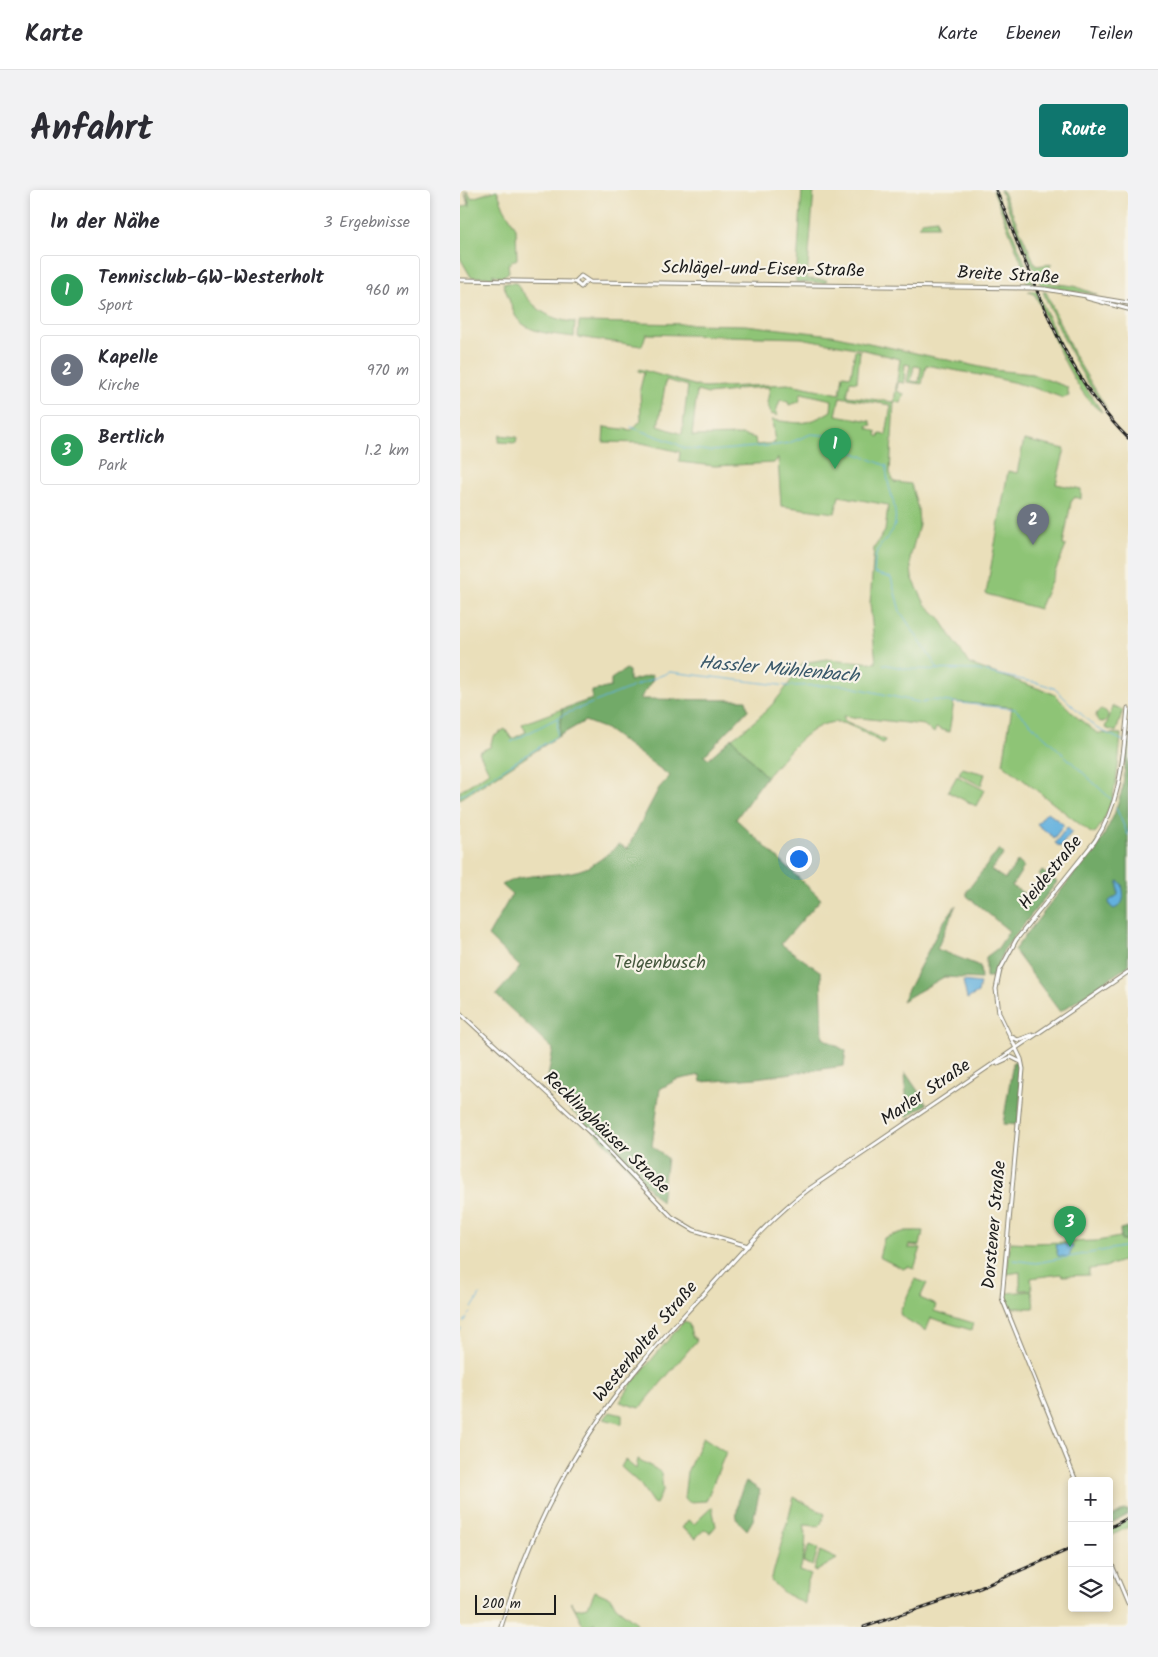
<!DOCTYPE html>
<html lang="de">
<meta charset="utf-8">
<style>
body{margin:0;font-family:Kalam,sans-serif;background:#f2f2f3;color:#2b2b33}
.controls{position:absolute;right:15px;bottom:15px;display:grid;overflow:hidden;border-radius:5px;box-shadow:0 2px 8px #0003}
.controls button{width:45px;height:45px;display:grid;place-items:center;padding:0;border:0;border-bottom:1px solid #e1e1e2;background:#fff;color:#2b2b33;font:25px sans-serif}
.scale{position:absolute;left:15px;bottom:12px;width:81px;box-sizing:border-box;padding-left:5px;border:2px solid #1c1c1c;border-top:0;font-size:14px;line-height:18px;white-space:nowrap;color:#1c1c1c;-webkit-text-stroke:4px #f7f3e8;paint-order:stroke}
.you{position:absolute;left:338px;top:668px;width:18px;height:18px;margin:-12px;border:4px solid #fff;border-radius:50%;background:#1a73e8;box-shadow:0 0 0 8px #1a73e833}
.badge{display:grid;place-items:center;width:32px;height:32px;border-radius:50%;background:#0f766e;color:#fff;font-size:16px;font-weight:700}
.pin{position:absolute;translate:-50% -41px;filter:drop-shadow(0 1px 2px #0008)}
.pin::after{content:'';position:absolute;top:26px;width:18px;height:15px;background:inherit;clip-path:polygon(0 0,100% 0,50% 100%)}
.list{margin:0;padding:0;list-style:none}
h2{display:flex;justify-content:space-between;align-items:center;height:65px;margin:0;padding:0 20px;font-size:21px}
h2 small{font-size:16px;font-weight:400;color:#7c7c81}
.list li{display:grid;grid-template-columns:32px 1fr auto;gap:15px;align-items:center;box-sizing:border-box;height:70px;margin:0 10px 10px;padding:0 10px;border:1px solid #e1e1e2;border-radius:5px}
.list b{display:block;font-size:19px;white-space:nowrap}
.list p{margin:0;font-size:16px;white-space:nowrap;color:#7c7c81}
.list em{font-size:16px;font-style:normal;color:#7c7c81}
.icon{flex:none;width:28px;height:28px;fill:none;stroke:currentColor;stroke-width:2;stroke-linecap:round;stroke-linejoin:round}
.map{position:relative;flex:none;width:668px;height:1437px;overflow:hidden;border-radius:5px}
header{display:flex;align-items:center;gap:30px;box-sizing:border-box;height:70px;padding:0 25px;background:#fff;border-bottom:1px solid #e1e1e2}
header strong{font-size:24px}
nav{display:flex;gap:28px;margin-inline-start:auto;font-size:18px}
.intro{display:flex;align-items:center;justify-content:space-between;box-sizing:border-box;height:120px;padding:0 30px}
h1{margin:0;font-size:35px}
.button{padding:12px 22px;border-radius:5px;background:#0f766e;color:#fff;font-size:18px;font-weight:700}
main{display:flex;gap:30px;padding:0 30px}
aside{flex:1;background:#fff;border-radius:5px;box-shadow:0 2px 8px #0003}
.map>svg:first-child{display:block}
</style>
<header>
<strong>Karte</strong>
<nav><a>Karte</a><a>Ebenen</a><a>Teilen</a></nav>
</header>
<div class="intro"><h1>Anfahrt</h1><a class="button">Route</a></div>
<main>
<aside>
<h2>In der Nähe<small>3 Ergebnisse</small></h2>
<ul class="list">
<li><span class="badge" style="background:#2e9e5b">1</span><div><b>Tennisclub-GW-Westerholt</b><p>Sport</p></div><em>960 m</em></li>
<li><span class="badge" style="background:#6b7280">2</span><div><b>Kapelle</b><p>Kirche</p></div><em>970 m</em></li>
<li><span class="badge" style="background:#2e9e5b">3</span><div><b>Bertlich</b><p>Park</p></div><em>1.2 km</em></li>
</ul>
</aside>
<div class="map">
<svg width="668" height="1437" viewBox="0 0 668 1437">
<rect width="100%" height="100%" fill="#f7f3e8"/>
<filter id="ink" filterUnits="userSpaceOnUse"><feTurbulence type="fractalNoise" baseFrequency=".02" numOctaves="2"/><feDisplacementMap in="SourceGraphic" scale="10" xChannelSelector="R" yChannelSelector="G"/><feConvolveMatrix kernelMatrix="1 2 1 2 8 2 1 2 1" color-interpolation-filters="sRGB"/></filter>
<filter id="wash" filterUnits="userSpaceOnUse"><feTurbulence type="fractalNoise" baseFrequency=".0096" numOctaves="4" result="noise"/><feDisplacementMap in="SourceGraphic" scale="20" xChannelSelector="R" yChannelSelector="G"/><feGaussianBlur stdDeviation="1.12" result="paint"/><feColorMatrix in="noise" values="0 0 0 0 0 0 0 0 0 0 0 0 0 0 0 0 0 1.4 0 .05"/><feComposite in="paint" operator="in"/></filter>
<g filter="url(#wash)">
<rect width="100%" height="100%" fill="#eadfba"/>
<!-- green -->
<g fill="#8ec476" stroke="#557049" fill-rule="evenodd">
<path d="M4 0 10 16 7 0 12 8 37 0 44 18 56 38 57 69 48 74 49 82 42 87 32 84 35 87H11L0 68V18L8 15Z"/>
<path d="M342 0H354L347 89 367 90 365 93 336 92Z"/>
<path d="M533 0H535L574 95H567L566 84Z"/>
<path d="M540 0H542L576 76 592 74 588 79 590 93 614 96 638 105 581 96Z"/>
<path d="M477 29 478 36H459L461 31Z"/>
<path d="M43 93H56C72 116 86 130 115 132L114 147C95 144 63 144 54 123 50 113 47 103 43 93Z"/>
<path d="M568 101H577L605 166 642 222C616 206 591 143 579 113L575 105Z"/>
<path d="M583 102H586L614 165 647 219C618 185 601 143 583 102Z"/>
<path d="M119 132 285 135 372 145 534 180 572 184 607 197 609 206 603 208C559 190 512 184 466 175L462 194 447 192 450 175 445 174 444 191 445 193 438 192 437 201 444 204 441 213 434 212 430 283 434 292 451 294 458 319 459 335 450 368 452 387 465 414 479 427 509 474 594 504 618 528 637 543 661 544C658 577 657 616 635 643H631L543 574 552 517 494 512 489 542 476 538 474 543 464 535 383 526 385 531 425 550 423 554C411 547 395 536 382 533 353 526 324 568 306 587L272 548C308 523 319 509 343 473L367 469 416 473 410 414 414 358 425 341 428 315 379 306 375 323 321 316 318 268 314 273 255 276 219 272 220 262 182 253 143 252 144 237 172 240 181 230 180 199 184 183 178 181 179 179 244 198 330 194 380 204 383 185 391 186 395 160 400 161 397 192 390 191 387 206 434 212 440 169 401 159 341 148 186 144 182 156 118 147ZM454 176 461 177 459 192 451 191ZM206 190 228 196 222 244 198 236ZM310 197 307 213 311 224 318 226 316 222 320 210 328 212 329 215 339 212 341 203 372 210 371 221C344 237 341 233 312 230L315 253 296 255 295 248 283 245 232 246 237 201 248 204 275 201V199ZM380 207 431 215 426 245 420 244 419 247 416 245 417 242 408 238 407 236 412 235 410 231 376 225Z"/>
<path d="M40 245 57 247 56 253 39 252Z"/>
<path d="M564 250 605 259 596 294 621 299V309L615 307 611 312 603 355 606 356 579 419 526 404 548 281 557 283Z"/>
<path d="M653 516 663 520 656 542 645 538Z"/>
<path d="M102 519 99 546 0 609V601L29 582 19 562 30 557 33 547 45 539 52 549 66 542 62 534Z"/>
<circle cx="642" cy="526" r="6"/>
<path d="M502 578 525 584 521 596 499 584Z"/>
<path d="M497 586 524 600 516 616 488 602Z"/>
<path d="M668 1038V1069L645 1077 629 1079V1085L602 1086 601 1084 571 1088 572 1100H560V1082L547 1084 550 1052 572 1053 637 1051 660 1047Z"/>
<path d="M446 1041H463L460 1056 449 1055 448 1058H461L454 1079 449 1076 443 1079 419 1067 424 1048Z"/>
<path d="M455 1089 467 1093 460 1108 476 1115 474 1121 513 1133 511 1140 471 1128 466 1141 441 1126 440 1122Z"/>
<path d="M572 1101 574 1118H549L546 1103Z"/>
<path d="M224 1131 229 1134 232 1146 237 1150 180 1218 160 1212 172 1193Z"/>
<path d="M150 1222 162 1225V1234L144 1229Z"/>
<path d="M243 1247 266 1262 246 1311 229 1312 224 1309 227 1282Z"/>
<path d="M178 1269 201 1282 203 1300 196 1314 193 1313 180 1294 161 1277 165 1270 176 1279Z"/>
<path d="M334 1307 365 1324 360 1336 344 1335C348 1351 344 1365 340 1381L351 1385 347 1394 345 1414 324 1403 311 1391Z"/>
<path d="M252 1317 256 1336 250 1343 244 1339 236 1348 222 1338 228 1330 234 1334Z"/>
<path d="M668 1329V1337L649 1347V1340Z"/>
<path d="M349 1355 358 1358 353 1376 343 1372Z"/>
<path d="M360 1361 377 1369 355 1382 354 1381Z"/>
<path d="M135 1401 151 1408 156 1417 177 1433 174 1437H130L135 1433 124 1437 111 1411 116 1419 128 1417Z"/>
</g>
<!-- forest -->
<g fill="#72aa67" stroke="#476342">
<path d="M166 479 169 481V491L192 485 193 489 180 509 286 510 288 520 244 566 248 569 272 548 306 587 276 629 361 709 321 754 361 782 363 848 386 861 384 876 296 888 241 892 240 885 216 890 200 899 192 956 207 968 201 1012 137 944 86 898 93 859 36 805 60 777 28 746 52 704 42 695C66 681 94 688 120 680 134 676 148 664 159 654L167 659 199 598 210 586 146 539 125 531 99 546 102 519 132 509V501L151 497V489Z"/>
<path d="M668 544V776L600 822 554 760 643 647 654 625 663 597Z"/>
<path d="M539 659 544 664 531 680 545 689 558 671 564 677 552 696 570 707 584 689 579 685 582 681 597 692 543 761 535 787H526V767L538 758 549 741 507 706V701Z"/>
<path d="M496 715 477 759 520 776 521 789 484 787 442 811 482 734Z"/>
<path d="M556 871 561 899 558 935 543 934 553 872Z"/>
<path d="M445 882 467 914 447 927Z"/>
<path d="M668 1037V1049L661 1051 660 1039Z"/>
<path d="M286 1291 300 1300 293 1330 287 1340 276 1329 279 1307Z"/>
<path d="M664 1320H668V1325L649 1335V1329Z"/>
</g>
<!-- water -->
<g fill="#64b1de" stroke="#40667d">
<path d="M587 622 604 635 594 648 577 634Z"/>
<path d="M607 637 612 642 600 657 595 653Z"/>
<path d="M658 691 662 694C664 705 666 714 654 719L650 716 649 711 658 705Z"/>
<path d="M503 791 520 793 518 803 507 809Z"/>
<path d="M602 1054 613 1056 609 1067 598 1066 595 1055Z"/>
</g>
<g fill="none" stroke-linecap="round" stroke-linejoin="round">
<!-- stream -->
<g stroke="#64b1de" stroke-width="1">
<path d="M171 237 215 253 224 258 250 261 317 255 329 253 351 244 385 247 392 262 427 276C425 296 438 313 435 334 433 344 422 351 418 360 414 367 415 375 414 383L431 388 440 421 478 479"/>
<path d="M423 474 447 479 517 480 582 494 594 498 636 538 668 553"/>
<path d="M51 552 105 524 210 482 328 496 383 495 462 513 472 510 555 519 652 610"/>
<path d="M0 606 97 546 98 527"/>
<path d="M656 618 668 645"/>
<path d="M553 1070 576 1073 668 1056"/>
<path d="M12 1118 20 1105"/>
<path d="M8 1125 10 1123"/>
<path d="M4 1132 7 1128"/>
<path d="M0 1141 1 1139"/>
</g>
</g>
</g>
<g filter="url(#ink)">
<g fill="none" stroke-linecap="round" stroke-linejoin="round">
<defs>
<g id="secondary">
<path d="M0 90 115 92 121 97 126 91"/>
<path d="M115 92 121 86 130 92 573 98"/>
<path d="M585 99 668 113"/>
<path d="M627 108 668 119"/>
<path d="M0 823 138 950 212 1027 234 1040 288 1056"/>
<path d="M550 846 558 850 572 845"/>
<path d="M538 873 551 867 561 872"/>
<path d="M616 1291 542 1108 563 879 561 869 539 823 536 799 540 780 556 750 635 651C662 611 663 565 668 518"/>
<path d="M649 1368 668 1413"/>
<path d="M41 1437C70 1339 119 1246 186 1168 206 1144 228 1121 249 1098 281 1063 311 1027 349 999L668 782"/>
</g>
</defs>
<!-- secondary casing -->
<use href="#secondary" stroke="#837e6b" stroke-width="5"/>
<!-- secondary -->
<use href="#secondary" stroke="#fff" stroke-width="3"/>
<defs>
<g id="rail">
<path d="M536 0C572 85 601 182 668 248"/>
<path d="M649 1338 668 1328"/>
<path d="M404 1437 520 1398 612 1358"/>
</g>
</defs>
<!-- rail casing -->
<use href="#rail" stroke="#1c1c1c" stroke-width="3"/>
<!-- rail -->
<use href="#rail" stroke="#f7f3e8" stroke-width="1" stroke-dasharray="4" stroke-linecap="butt"/>
<defs>
<path id="secondary-bridge" d="M573 98 585 99"/>
</defs>
<!-- secondary-bridge casing -->
<use href="#secondary-bridge" stroke="#837e6b" stroke-width="5" stroke-linecap="butt"/>
<!-- secondary-bridge -->
<use href="#secondary-bridge" stroke="#fff" stroke-width="3"/>
</g>
</g>
<g text-anchor="middle" dominant-baseline="central" stroke-width="4.5" stroke-linejoin="round" paint-order="stroke">
<!-- street labels -->
<g font-size="18" fill="#1c1c1c" stroke="#f7f3e8">
<text transform="translate(303 80) rotate(1)">Schlägel-und-Eisen-Straße</text>
<text transform="translate(548 86) rotate(3)">Breite Straße</text>
<text transform="translate(591 683) rotate(-51)">Heidestraße</text>
<text transform="translate(466 903) rotate(-34)">Marler Straße</text>
<text transform="translate(146 943) rotate(44)">Recklinghäuser Straße</text>
<text transform="translate(535 1035) rotate(-85)">Dorstener Straße</text>
<text transform="translate(186 1152) rotate(-50)">Westerholter Straße</text>
</g>
<!-- park labels -->
<g font-size="18" fill="#44573c" stroke="#f7f3e8">
<text x="200" y="773">Telgenbusch</text>
</g>
<!-- water labels -->
<g font-size="19" font-style="italic" fill="#39586a" stroke="#f7f3e8">
<text transform="translate(319 480) rotate(5)">Hassler Mühlenbach</text>
</g>
</g>
</svg>
<div class="controls">
<button>+</button>
<button>−</button>
<button><svg class="icon" aria-label="layers" viewBox="0 0 24 24"><path d="M12 4l9 5-9 5-9-5zM3 14l9 5 9-5"/></svg></button>
</div>
<div class="scale">200 m</div>
<div class="you"></div>
<div class="pin badge" style="left:375px;top:279px;background:#2e9e5b">1</div>
<div class="pin badge" style="left:573px;top:355px;background:#6b7280">2</div>
<div class="pin badge" style="left:610px;top:1057px;background:#2e9e5b">3</div>
</div>
</main>
